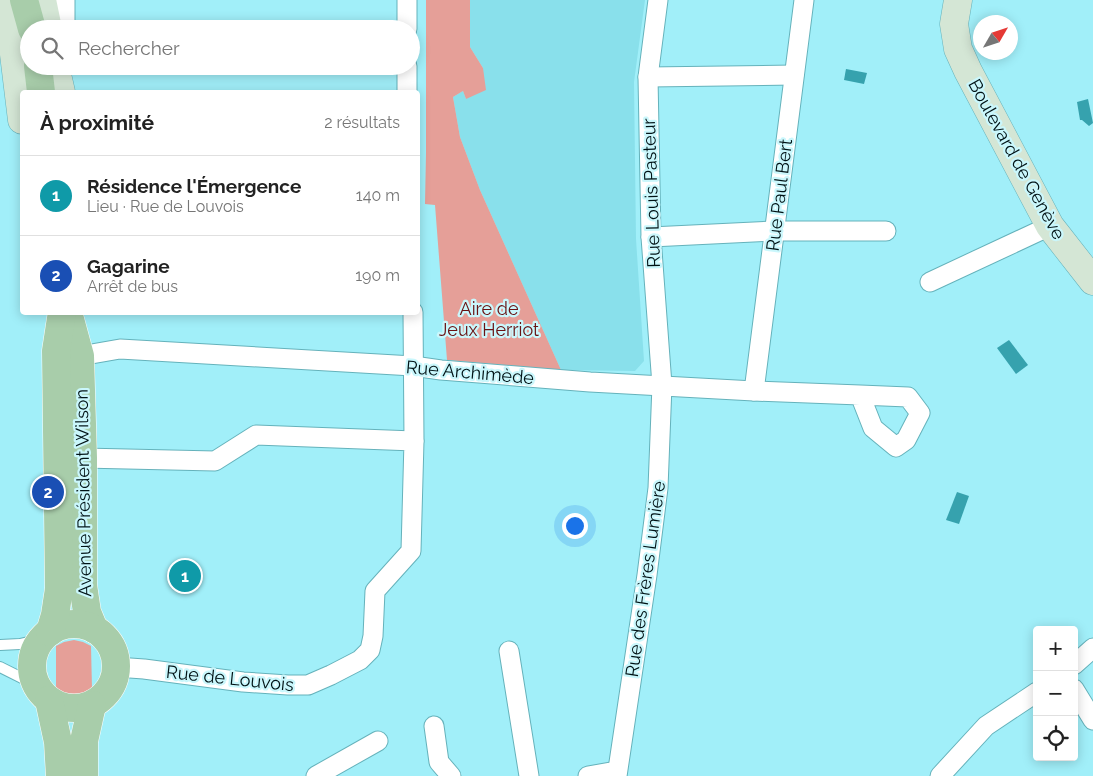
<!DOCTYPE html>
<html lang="fr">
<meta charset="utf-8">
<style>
body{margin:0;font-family:Raleway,sans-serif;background:#f6f6f6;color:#222}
.controls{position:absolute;right:15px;bottom:15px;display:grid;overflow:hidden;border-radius:5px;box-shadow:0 2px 12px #0003}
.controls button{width:45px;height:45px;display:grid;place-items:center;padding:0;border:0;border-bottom:1px solid #e0e0e0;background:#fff;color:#222;font:25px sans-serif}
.compass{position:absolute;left:973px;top:15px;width:45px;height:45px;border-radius:50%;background:#fff;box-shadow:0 2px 12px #0003;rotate:51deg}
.you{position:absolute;left:574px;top:525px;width:18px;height:18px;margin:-12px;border:4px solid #fff;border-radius:50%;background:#1a73e8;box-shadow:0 0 0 8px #1a73e833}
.badge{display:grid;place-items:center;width:32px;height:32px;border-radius:50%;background:#d93025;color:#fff;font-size:16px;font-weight:700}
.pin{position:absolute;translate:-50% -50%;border:2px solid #fff;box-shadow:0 1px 5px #0006}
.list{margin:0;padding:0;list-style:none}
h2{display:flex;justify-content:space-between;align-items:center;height:65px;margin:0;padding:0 20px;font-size:21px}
h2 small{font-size:16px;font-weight:400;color:#767676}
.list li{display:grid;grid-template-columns:32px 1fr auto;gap:15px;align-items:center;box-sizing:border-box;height:80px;padding:0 20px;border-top:1px solid #e0e0e0}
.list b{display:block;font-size:19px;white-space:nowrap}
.list p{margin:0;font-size:16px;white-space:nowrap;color:#767676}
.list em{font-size:16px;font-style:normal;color:#767676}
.icon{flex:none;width:28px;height:28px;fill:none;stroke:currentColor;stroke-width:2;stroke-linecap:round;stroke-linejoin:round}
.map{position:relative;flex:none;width:1093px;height:776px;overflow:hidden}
.search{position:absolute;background:#fff;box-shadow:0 2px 12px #0003;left:20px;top:20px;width:400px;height:55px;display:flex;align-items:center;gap:12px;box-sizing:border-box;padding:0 18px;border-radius:28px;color:#767676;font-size:19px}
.panel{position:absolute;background:#fff;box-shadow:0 2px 12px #0003;left:20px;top:90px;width:400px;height:225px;border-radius:5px}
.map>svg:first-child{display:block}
</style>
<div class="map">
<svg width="1093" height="776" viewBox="0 0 1093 776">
<rect width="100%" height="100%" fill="#a1eff9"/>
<!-- built -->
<path fill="#89e0eb" d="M470 0H645L634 82 636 239 644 361 635 371 561 370 480 190 460 137 453 97 463 91 466 99 483 68 470 47Z"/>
<!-- green -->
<g fill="#e59f98">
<path d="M426 0H470V47L483 68 486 90 466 99 463 91 453 97 460 137 480 190 561 370 447 360 435 205 425 204 426 153Z"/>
<path d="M74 640 83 642 91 646 92 689C78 696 71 696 56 690V646L64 642Z"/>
</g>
<!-- water -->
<g fill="#36a2ae">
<path d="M846 69 867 73 864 84 844 80Z"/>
<path d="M1088 99 1093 123 1089 126 1082 120H1080L1077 102Z"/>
<path d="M1009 340 1028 365 1016 374 997 348Z"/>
<path d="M957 492 969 496 959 524 946 520Z"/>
</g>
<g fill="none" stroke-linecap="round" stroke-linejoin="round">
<defs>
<g id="lane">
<path d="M0 645 20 644 41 639"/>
<path d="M0 667 36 685"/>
</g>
<g id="street">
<path d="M65 0V29"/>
<path d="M407 0V29"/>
<path d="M407 66V92"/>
<path d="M648 77 794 75"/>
<path d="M651 237 774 231H886"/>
<path d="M930 282 1050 226"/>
<path d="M413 312 414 441"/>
<path d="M80 356 120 349 413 366 441 370 590 382 754 391 860 395 873 428 896 447 906 440 920 413 908 397 860 395"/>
<path d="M754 391 804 0"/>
<path d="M83 458 215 461 256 435 414 441 411 551 375 591 373 636 370 650 360 660 331 675 308 685H288L243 682 144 669 116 667"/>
<path d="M509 651 529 776"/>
<path d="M1074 665 1093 648"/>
<path d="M1074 689 1093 720"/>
<path d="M434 726 439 762 451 776"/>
<path d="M316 776 378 741"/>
<path d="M588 776 617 771"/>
<path d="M617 776 647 575 658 488 662 385 651 237 648 77 658 0"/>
<path d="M940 776 986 726 1037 692"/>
</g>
<g id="secondary">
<path d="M2 0 13 46 22 120"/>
<path d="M42 0 48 29"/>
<path d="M958 0 954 24 958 49 968 71 1050 226 1093 281"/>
<path d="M55 66 61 92"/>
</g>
<g id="primary">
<path d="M24 0 32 29"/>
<path d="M38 66 41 92"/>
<path d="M68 312 80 356 83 458V585L87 612 94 629"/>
<circle cx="74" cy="666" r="42"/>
<path d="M50 632 55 615 59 589 56 351 62 312"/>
<path d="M49 700 58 742 60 776"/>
<path d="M84 776V741L92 705"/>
</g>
</defs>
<!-- lane casing -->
<use href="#lane" stroke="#65b2bb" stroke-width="12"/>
<!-- street casing -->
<use href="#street" stroke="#65b2bb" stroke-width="21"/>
<!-- secondary casing -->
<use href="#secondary" stroke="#65b2bb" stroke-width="29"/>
<!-- primary casing -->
<use href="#primary" stroke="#fff" stroke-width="29"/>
<!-- lane -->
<use href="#lane" stroke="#fff" stroke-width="10"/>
<!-- street -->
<use href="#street" stroke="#fff" stroke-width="19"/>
<!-- secondary -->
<use href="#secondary" stroke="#d4e6d5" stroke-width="28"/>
<!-- primary -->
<use href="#primary" stroke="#a8cdaa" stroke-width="28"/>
</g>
<g text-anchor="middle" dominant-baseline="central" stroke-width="4.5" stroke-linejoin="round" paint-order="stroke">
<!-- street labels -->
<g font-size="18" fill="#001215" stroke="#caf7fc">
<text transform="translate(1017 159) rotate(61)">Boulevard de Genève</text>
<text transform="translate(651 193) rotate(-92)">Rue Louis Pasteur</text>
<text transform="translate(779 195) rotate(-83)">Rue Paul Bert</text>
<text transform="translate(470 372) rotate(5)">Rue Archimède</text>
<text transform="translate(83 493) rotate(-91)">Avenue Président Wilson</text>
<text transform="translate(645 579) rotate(-82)">Rue des Frères Lumière</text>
<text transform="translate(230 678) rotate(6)">Rue de Louvois</text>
</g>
<!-- park labels -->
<g font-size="18" fill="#691213" stroke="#caf7fc">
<text x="489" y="308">Aire de<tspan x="489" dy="21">Jeux Herriot</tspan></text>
</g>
</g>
</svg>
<div class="controls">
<button>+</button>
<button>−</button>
<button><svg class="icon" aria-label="locate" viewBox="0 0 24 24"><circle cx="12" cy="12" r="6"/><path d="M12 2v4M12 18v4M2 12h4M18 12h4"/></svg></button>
</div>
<svg class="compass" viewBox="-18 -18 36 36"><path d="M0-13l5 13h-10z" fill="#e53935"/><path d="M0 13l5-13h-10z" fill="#767676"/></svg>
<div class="you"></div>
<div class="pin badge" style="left:185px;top:576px;background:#0f9aa8">1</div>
<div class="pin badge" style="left:48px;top:492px;background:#1a4fb4">2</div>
<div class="search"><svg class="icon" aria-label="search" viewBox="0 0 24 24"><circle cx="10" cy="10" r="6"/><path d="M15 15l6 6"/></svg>Rechercher</div>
<section class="panel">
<h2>À proximité<small>2 résultats</small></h2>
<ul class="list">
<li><span class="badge" style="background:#0f9aa8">1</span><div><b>Résidence l'Émergence</b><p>Lieu · Rue de Louvois</p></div><em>140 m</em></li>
<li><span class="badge" style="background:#1a4fb4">2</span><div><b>Gagarine</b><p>Arrêt de bus</p></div><em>190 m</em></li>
</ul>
</section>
</div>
